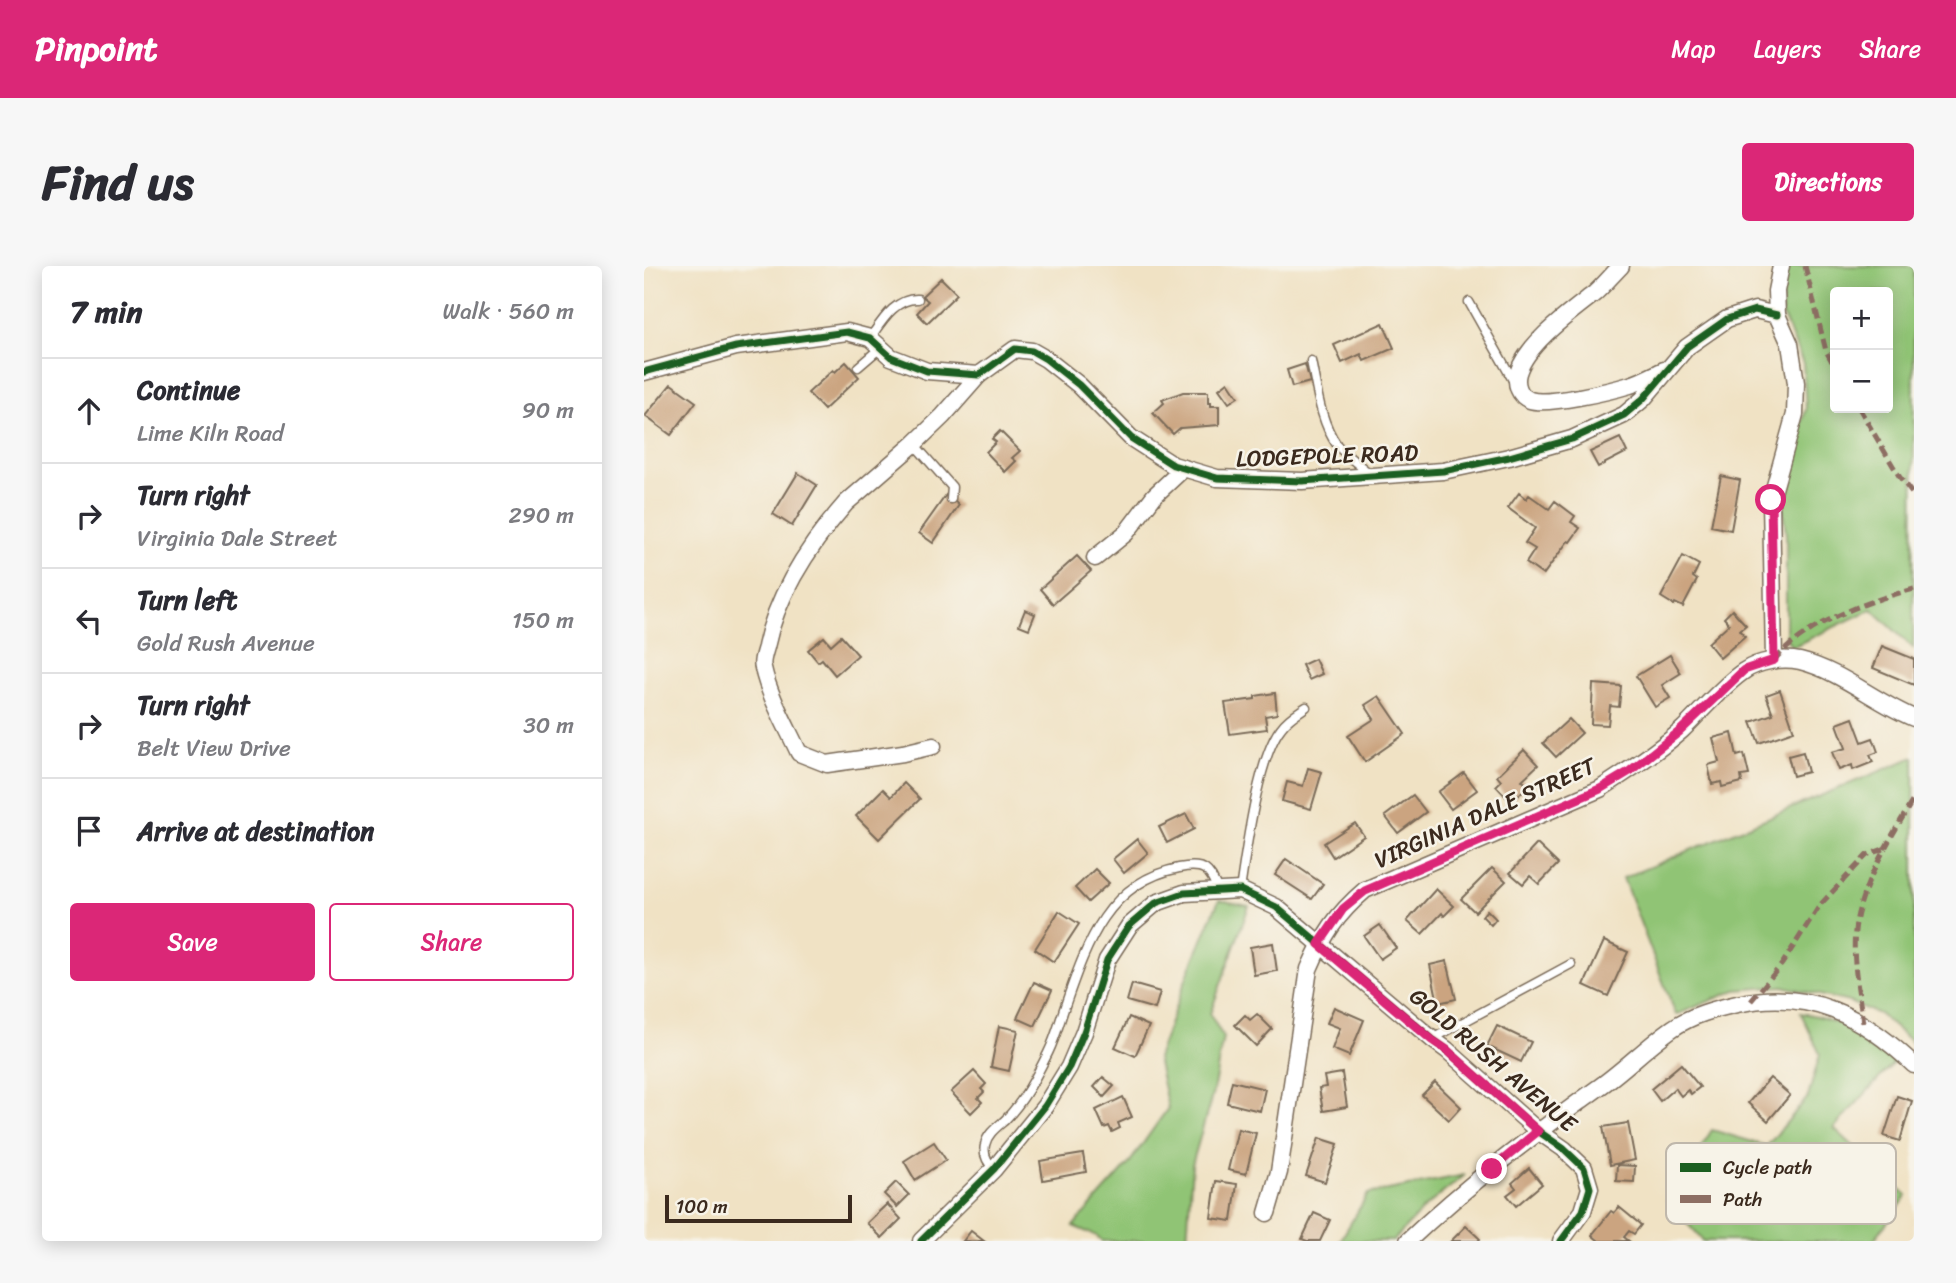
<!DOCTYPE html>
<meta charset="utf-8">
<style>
body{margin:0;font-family:Sriracha,sans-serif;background:#f7f7f7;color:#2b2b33}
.controls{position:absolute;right:21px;top:21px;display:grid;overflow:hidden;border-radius:7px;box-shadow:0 4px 18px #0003}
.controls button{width:63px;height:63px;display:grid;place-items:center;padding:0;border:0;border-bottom:2px solid #e1e1e2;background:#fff;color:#2b2b33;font:35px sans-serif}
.scale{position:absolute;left:21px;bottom:18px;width:187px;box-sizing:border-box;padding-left:7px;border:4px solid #3b2a1e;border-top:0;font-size:19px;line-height:24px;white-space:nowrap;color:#3b2a1e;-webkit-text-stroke:5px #f7f3e8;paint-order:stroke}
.stop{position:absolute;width:21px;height:21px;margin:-16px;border:5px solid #db2777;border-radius:50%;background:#fff}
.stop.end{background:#db2777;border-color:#fff;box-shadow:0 2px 7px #0008}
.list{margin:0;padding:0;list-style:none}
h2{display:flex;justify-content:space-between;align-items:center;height:91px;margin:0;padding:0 28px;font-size:30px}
h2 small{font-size:23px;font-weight:400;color:#7c7c81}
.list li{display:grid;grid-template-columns:46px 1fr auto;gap:21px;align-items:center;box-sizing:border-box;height:105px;padding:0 28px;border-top:2px solid #e1e1e2}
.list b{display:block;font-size:26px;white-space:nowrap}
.list p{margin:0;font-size:23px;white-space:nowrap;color:#7c7c81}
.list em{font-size:23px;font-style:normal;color:#7c7c81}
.actions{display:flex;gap:14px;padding:21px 28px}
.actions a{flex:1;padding:16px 0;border:2px solid #db2777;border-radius:7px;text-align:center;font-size:24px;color:#db2777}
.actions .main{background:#db2777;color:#fff}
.icon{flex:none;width:38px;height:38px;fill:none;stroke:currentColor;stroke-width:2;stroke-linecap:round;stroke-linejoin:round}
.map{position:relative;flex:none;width:1270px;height:975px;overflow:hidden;border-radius:7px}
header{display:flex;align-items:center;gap:42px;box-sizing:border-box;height:98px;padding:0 35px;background:#db2777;color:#fff}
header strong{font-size:33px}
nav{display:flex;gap:38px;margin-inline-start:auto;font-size:24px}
.intro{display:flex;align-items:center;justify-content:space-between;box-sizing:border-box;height:168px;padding:0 42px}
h1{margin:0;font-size:49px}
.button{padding:18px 32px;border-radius:7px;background:#db2777;color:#fff;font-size:24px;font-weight:700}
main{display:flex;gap:42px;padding:0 42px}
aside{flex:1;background:#fff;border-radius:7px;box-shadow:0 4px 18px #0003}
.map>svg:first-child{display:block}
</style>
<header>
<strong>Pinpoint</strong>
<nav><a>Map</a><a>Layers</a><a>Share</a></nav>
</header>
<div class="intro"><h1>Find us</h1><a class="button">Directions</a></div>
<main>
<aside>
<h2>7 min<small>Walk · 560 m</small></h2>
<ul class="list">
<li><svg class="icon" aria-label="ahead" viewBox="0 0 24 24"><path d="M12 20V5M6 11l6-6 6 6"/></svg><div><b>Continue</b><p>Lime Kiln Road</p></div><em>90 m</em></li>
<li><svg class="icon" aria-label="right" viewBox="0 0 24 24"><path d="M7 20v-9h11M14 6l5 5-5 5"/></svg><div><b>Turn right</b><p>Virginia Dale Street</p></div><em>290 m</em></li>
<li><svg class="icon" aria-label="left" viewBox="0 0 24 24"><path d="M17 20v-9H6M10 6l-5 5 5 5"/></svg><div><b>Turn left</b><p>Gold Rush Avenue</p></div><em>150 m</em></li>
<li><svg class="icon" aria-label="right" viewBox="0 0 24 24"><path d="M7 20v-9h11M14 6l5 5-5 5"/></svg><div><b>Turn right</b><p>Belt View Drive</p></div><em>30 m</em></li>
<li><svg class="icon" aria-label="arrive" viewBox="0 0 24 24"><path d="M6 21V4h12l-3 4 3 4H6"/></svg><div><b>Arrive at destination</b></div></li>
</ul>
<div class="actions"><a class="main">Save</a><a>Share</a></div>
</aside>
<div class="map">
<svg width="1270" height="975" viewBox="0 0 1270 975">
<rect width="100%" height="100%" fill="#f7f3e8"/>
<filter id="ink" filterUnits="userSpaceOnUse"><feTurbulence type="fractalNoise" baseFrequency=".0143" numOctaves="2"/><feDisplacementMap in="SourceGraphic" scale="14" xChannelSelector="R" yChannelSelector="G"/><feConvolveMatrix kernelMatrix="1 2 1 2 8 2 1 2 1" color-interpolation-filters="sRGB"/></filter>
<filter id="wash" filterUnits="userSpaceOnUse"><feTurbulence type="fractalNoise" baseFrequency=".00686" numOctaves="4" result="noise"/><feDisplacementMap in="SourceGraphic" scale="28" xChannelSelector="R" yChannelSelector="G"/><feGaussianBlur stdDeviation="1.57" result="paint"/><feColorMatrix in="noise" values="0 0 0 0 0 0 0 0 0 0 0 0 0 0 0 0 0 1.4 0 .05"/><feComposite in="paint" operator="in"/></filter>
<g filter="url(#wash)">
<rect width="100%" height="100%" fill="#f0e2c4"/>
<!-- green -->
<g fill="#90c475" stroke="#66774a" stroke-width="2" fill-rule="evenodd">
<path d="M1139 0H1270L1269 382 1228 343 1148 381 1142 372V269L1137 227 1162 143 1159 97 1138 48ZM1191 26H1244V142H1191Z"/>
<path d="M1270 491V778L1235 748 1205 736 1139 720 1092 724 1032 749 979 612Z"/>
<path d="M575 634 605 640 566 748 579 771 569 826 548 899 543 975H458L453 970 429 960 483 900 524 842 513 792 544 707Z"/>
<path d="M1157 747C1197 753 1221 769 1252 794L1190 862 1263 930 1229 975H1059L1023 935 1068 864 1123 880 1164 831 1176 788Z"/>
<path d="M821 909 780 942 749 975H696L724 928Z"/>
</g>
<g id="blocks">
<!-- building -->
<g fill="#cba480">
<path d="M297 12 313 28 283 57 273 47 284 35 278 30Z"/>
<path d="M739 57 750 82 720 95 717 88 698 97 690 79Z"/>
<path d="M202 96 215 111 180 144 164 127 189 104 191 106Z"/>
<path d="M661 98 666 116 648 121 643 104Z"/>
<path d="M584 116 594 131 585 137 575 123Z"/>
<path d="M27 118 52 136 27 169 1 150Z"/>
<path d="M539 126H564V137H567V140H575V159L536 162 529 168 509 147 520 137 518 134Z"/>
<path d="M356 165 376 185 368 192 372 195 361 206 342 186 352 176 348 173Z"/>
<path d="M976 172 983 186 954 201 946 186Z"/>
<path d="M154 207 173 219 148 260 129 248Z"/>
<path d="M1077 210 1096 214 1087 264 1067 260Z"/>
<path d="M875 227 882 233 885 229 905 243 911 235 931 250 927 256 936 262 926 276 924 275 899 309 882 297 891 283 881 277 891 262 864 242Z"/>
<path d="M302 229 315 239 289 277 275 267Z"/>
<path d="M433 290 447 305 409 338 396 323Z"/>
<path d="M1039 290 1055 299 1049 311 1053 314 1039 341 1031 337 1030 339 1017 331Z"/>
<path d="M381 344 391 348 385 363 375 359Z"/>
<path d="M1088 344 1102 359 1096 364 1101 370 1076 392 1064 377 1085 358 1080 352Z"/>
<path d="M197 370 214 389 191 409 178 393 174 396 164 384 180 371 187 379Z"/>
<path d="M1238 380 1270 393V419L1229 402Z"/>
<path d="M1026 389 1037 407 1018 419 1026 432 1011 441 992 410Z"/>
<path d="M671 393 678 408 665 414 658 399Z"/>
<path d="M949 418 977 420 975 441 966 440 964 459 947 458Z"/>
<path d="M1136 424 1150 465 1115 477 1107 456 1129 448 1122 429Z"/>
<path d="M631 427 633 448 621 450 623 463 586 468 581 437 611 433V430Z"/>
<path d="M735 430 761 468 721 496 704 470 730 453 721 439Z"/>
<path d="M1209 452 1218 476 1229 472 1234 486 1226 489 1229 496 1209 504 1208 499 1195 504 1188 486 1202 482 1193 458Z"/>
<path d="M925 453 938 467 912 491 899 477Z"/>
<path d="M1088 467 1093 490 1100 488 1105 509 1097 510 1098 516 1078 521 1077 516 1068 518 1064 499 1075 496 1069 472Z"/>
<path d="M880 484 894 499 878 514 884 520 867 536 852 520 857 515 853 510Z"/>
<path d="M1159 486 1164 506 1149 510 1144 490Z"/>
<path d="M664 502 678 506 667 543 638 535 643 516 659 520Z"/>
<path d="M820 507 833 524 807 543 794 526Z"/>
<path d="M260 517 276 533 235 573 212 550 239 523 247 531Z"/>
<path d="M769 529 782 546 754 567 741 550Z"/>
<path d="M542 548 550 563 523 577 515 561Z"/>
<path d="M711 557 720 570 689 591 680 577Z"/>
<path d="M493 573 504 587 480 607 469 593Z"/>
<path d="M893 578 914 598 895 618 886 610 879 618 866 607Z"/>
<path d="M642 593 679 618 668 633 631 609Z"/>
<path d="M848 602 862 615 831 646 817 633Z"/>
<path d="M451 603 465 617 444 636 431 622Z"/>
<path d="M792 623 810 640 800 650 798 647 778 668 763 655Z"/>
<path d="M843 644 852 653 847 659 838 650Z"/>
<path d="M415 645 435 658 410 696 391 683Z"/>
<path d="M736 659 752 682 736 693 720 670Z"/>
<path d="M960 675 984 686 964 730 940 719Z"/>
<path d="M629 677 633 705 610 709 606 681Z"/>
<path d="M803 695 812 733 794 737 786 699Z"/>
<path d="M390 716 408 724 391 760 373 752Z"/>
<path d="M488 718 516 726 511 743 483 735Z"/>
<path d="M690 741 720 754 705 790 688 783 696 762 683 757Z"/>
<path d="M613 748 628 763 612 780 591 759 601 749 606 754Z"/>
<path d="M485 751 505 760 491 790 471 781Z"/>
<path d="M355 760 374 764 365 805 347 801Z"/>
<path d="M853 760 887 776 877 796 843 780Z"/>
<path d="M1037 798 1056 821 1047 828 1044 824 1037 830 1031 822 1016 835 1007 823Z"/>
<path d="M330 805 342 818 337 823 340 826 334 832 338 836 327 847 307 826Z"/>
<path d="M698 807 703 841 679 845 675 822 682 821 680 810Z"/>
<path d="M459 811 470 820 460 831 450 821Z"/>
<path d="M1126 812 1146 829 1124 855 1104 837Z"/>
<path d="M588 815 621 823 616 845 583 837Z"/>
<path d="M791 816 817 841 805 854 778 829Z"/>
<path d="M1253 830 1268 835 1256 875 1240 870Z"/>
<path d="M479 831 488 851 474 857 476 862 468 866 465 860 460 862 452 844Z"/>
<path d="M984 857 991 894 966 899 959 861Z"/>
<path d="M594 863 612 867 602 908 584 904Z"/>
<path d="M675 872 694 878 681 916 662 910Z"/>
<path d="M290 876 302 894 271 914 260 895Z"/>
<path d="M439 888 442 906 399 914 396 895Z"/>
<path d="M973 899 991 900 990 916 972 915Z"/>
<path d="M885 902 898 918 872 940 863 929 872 922 868 917Z"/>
<path d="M572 915 593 918 588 955 567 952Z"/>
<path d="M252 916 265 929 253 941 240 928Z"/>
<path d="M243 938 257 953 238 972 223 957Z"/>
<path d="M975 941 997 959 990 968 985 965 980 971 985 975H955L948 969 967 945 970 947Z"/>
<path d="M670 947 686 954 676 975H663L658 973Z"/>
<path d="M822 960 836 973 834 975H807Z"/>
<path d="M327 965 340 975H319Z"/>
</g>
</g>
</g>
<g filter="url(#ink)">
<use href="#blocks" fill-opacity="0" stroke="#7a6a58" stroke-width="2"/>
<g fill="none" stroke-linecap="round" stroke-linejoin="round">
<defs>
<g id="service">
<path d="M825 36 870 116"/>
<path d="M226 72C238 55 251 32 274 33"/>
<path d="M667 95C673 123 676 155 693 179 702 190 716 199 726 208"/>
<path d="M214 101 235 83"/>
<path d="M270 178 308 221 307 233"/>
<path d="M596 624C602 585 614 491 637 462 643 453 653 447 662 441"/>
<path d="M788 773 927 698"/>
<path d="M350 903C343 896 339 888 341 879 343 868 353 861 361 854 380 835 392 811 404 787 412 771 416 754 422 737 443 677 464 616 535 602 560 597 566 603 574 625"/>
</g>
<g id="minor">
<path d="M977 0C968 9 960 19 951 27 927 46 883 77 874 107 871 118 875 130 886 134 903 140 966 125 986 119 997 116 1009 109 1020 104"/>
<path d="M0 106 92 81 203 66 226 72 247 91 283 105 335 109 371 83 388 85 402 93 435 119 487 172 529 199 573 212 658 215 799 205 865 191 928 173 980 149 999 133 1043 81 1083 53 1111 44 1133 49"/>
<path d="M451 292 482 267 510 230 540 202"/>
<path d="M1130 394 1127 234 1151 148 1152 117 1146 78 1133 49 1132 25 1137 0"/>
<path d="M289 480 259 487 183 498 155 487C143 461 125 430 119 402 117 396 120 388 122 381 133 328 167 277 202 237L270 178 299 150 335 109"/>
<path d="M623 947 635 906 665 703C680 668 692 649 721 624L956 523C984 505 1013 486 1038 464 1056 447 1080 418 1100 405 1114 395 1139 391 1156 395 1197 405 1231 436 1270 452"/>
<path d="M277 975 350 903 401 840 425 801 440 766 463 694 485 660 512 637 540 627 596 624 632 641 788 773 803 784 894 865 920 883 940 902 946 922 939 945 917 975"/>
<path d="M764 975C823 919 888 870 954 822 980 804 1003 780 1029 762 1048 749 1071 743 1093 738 1165 722 1219 750 1270 799"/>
</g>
</defs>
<!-- service casing -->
<use href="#service" stroke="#7a6a58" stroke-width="11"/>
<!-- minor casing -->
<use href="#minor" stroke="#7a6a58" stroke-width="19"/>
<!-- service -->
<use href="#service" stroke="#fff" stroke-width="8"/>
<!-- minor -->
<use href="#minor" stroke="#fff" stroke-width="16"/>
<!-- quiet -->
<g stroke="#8d6e63" stroke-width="5" stroke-dasharray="10 5" stroke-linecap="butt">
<path d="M1161 0 1182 85 1191 101"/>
<path d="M1215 142 1255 210 1270 230"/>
<path d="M1130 394C1166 356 1220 336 1270 323"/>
<path d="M1107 735 1138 698 1176 639 1223 589 1242 582"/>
<path d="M1219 757C1215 727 1208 695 1211 665 1215 621 1248 570 1270 532"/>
</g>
<defs>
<g id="cycleway">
<path d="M0 106 92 81 203 66 226 72 247 91 283 105 335 109 371 83 388 85 402 93 435 119 487 172 529 199 573 212 658 215 799 205 865 191 928 173 980 149 999 133 1043 81 1083 53 1111 44 1133 49"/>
<path d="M277 975 350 903 401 840 425 801 440 766 463 694 485 660 512 637 540 627 596 624 632 641 788 773 803 784 894 865 920 883 940 902 946 922 939 945 917 975"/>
</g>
</defs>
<!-- cycleway casing -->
<use href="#cycleway" stroke="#f7f3e8" stroke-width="11"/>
<!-- cycleway -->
<use href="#cycleway" stroke="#1b5e20" stroke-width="7"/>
</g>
</g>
<g fill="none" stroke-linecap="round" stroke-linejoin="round" filter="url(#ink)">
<!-- route -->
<path stroke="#db2777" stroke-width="9" d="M848 903 894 865 803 784 788 774 675 678 699 643 721 625 956 523 986 505 1035 466 1100 404 1130 394 1127 234"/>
</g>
<g text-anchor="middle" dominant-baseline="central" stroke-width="5" stroke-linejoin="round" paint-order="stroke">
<!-- street labels -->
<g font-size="23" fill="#3b2a1e" stroke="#f7f3e8">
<text transform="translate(683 190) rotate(-2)">LODGEPOLE ROAD</text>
<text transform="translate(841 547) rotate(-24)">VIRGINIA DALE STREET</text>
<text transform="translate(849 794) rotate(40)">GOLD RUSH AVENUE</text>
</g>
</g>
<!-- legend -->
<rect x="1022" y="877" width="230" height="81" rx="10" fill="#f7f3e8" stroke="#bfb7ab" stroke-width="2"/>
<rect x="1036" y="897" width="31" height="9" fill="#1b5e20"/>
<rect x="1036" y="929" width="31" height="8" fill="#8d6e63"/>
<g font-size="19" fill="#3b2a1e">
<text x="1079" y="908">Cycle path</text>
<text x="1079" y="940">Path</text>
</g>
</svg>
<div class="controls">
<button>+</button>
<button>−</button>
</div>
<div class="scale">100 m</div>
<div class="stop" style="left:1127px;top:234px"></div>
<div class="stop end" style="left:848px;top:903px"></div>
</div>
</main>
